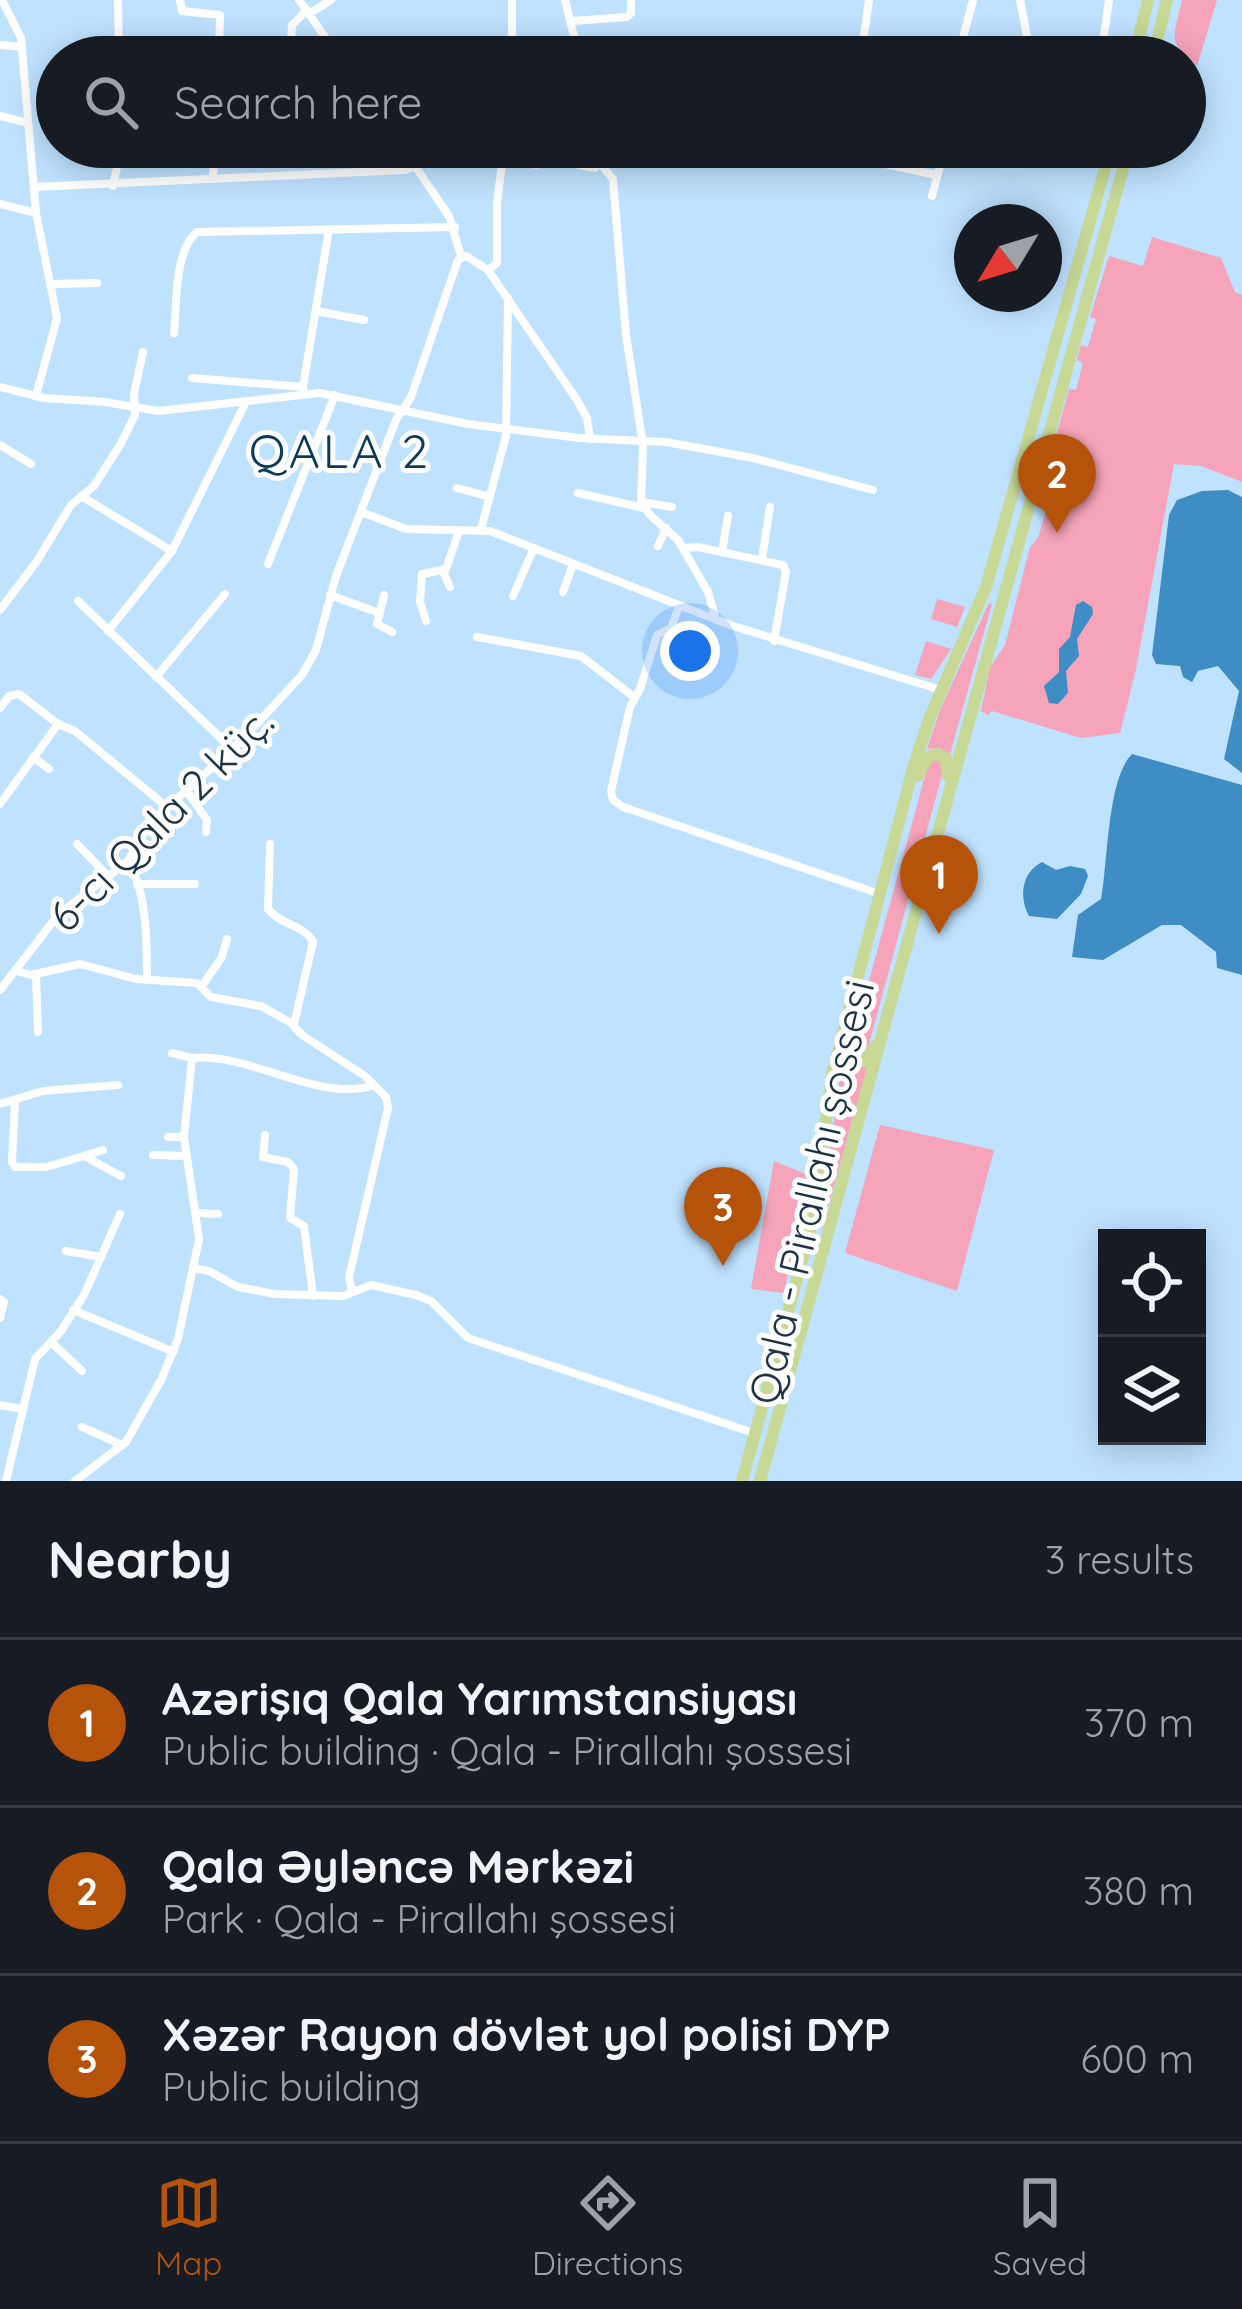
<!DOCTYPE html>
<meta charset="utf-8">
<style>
body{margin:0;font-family:Quicksand,sans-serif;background:#242831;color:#f1f3f6}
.controls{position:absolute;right:36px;bottom:36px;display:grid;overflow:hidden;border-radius:0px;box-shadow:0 6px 30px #0003}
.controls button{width:108px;height:108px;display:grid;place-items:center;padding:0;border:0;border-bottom:3px solid #363941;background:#171b24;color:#f1f3f6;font:60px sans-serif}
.compass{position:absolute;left:954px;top:204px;width:108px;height:108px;border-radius:50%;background:#171b24;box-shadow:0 6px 30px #0003;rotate:232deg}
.you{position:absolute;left:690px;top:651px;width:42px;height:42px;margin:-30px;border:9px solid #fff;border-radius:50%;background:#1a73e8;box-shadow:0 0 0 18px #1a73e833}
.badge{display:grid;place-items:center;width:78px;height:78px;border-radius:50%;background:#b45309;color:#fff;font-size:39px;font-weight:700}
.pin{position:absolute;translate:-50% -99px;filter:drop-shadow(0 3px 6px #0008)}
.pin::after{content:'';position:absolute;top:63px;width:42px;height:36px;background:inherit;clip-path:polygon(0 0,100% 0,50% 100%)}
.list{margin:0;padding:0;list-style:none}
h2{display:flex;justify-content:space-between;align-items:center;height:156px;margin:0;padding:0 48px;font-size:51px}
h2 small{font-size:39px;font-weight:400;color:#9ea1a6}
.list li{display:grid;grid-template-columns:78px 1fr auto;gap:36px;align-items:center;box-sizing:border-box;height:168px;padding:0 48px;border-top:3px solid #363941}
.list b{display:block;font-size:45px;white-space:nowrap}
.list p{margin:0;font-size:39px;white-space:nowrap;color:#9ea1a6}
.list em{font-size:39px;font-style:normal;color:#9ea1a6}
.icon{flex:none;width:66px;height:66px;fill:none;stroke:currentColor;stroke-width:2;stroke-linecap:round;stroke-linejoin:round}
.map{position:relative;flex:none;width:1242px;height:1481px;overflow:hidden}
.search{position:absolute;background:#171b24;box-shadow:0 6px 30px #0003;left:36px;right:36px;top:36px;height:132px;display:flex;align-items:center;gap:30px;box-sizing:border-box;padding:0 42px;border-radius:66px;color:#9ea1a6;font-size:45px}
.sheet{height:660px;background:#171b24}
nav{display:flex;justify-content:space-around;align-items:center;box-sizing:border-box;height:168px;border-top:3px solid #363941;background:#171b24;font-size:33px;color:#9ea1a6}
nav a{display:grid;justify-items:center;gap:6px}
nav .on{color:#b45309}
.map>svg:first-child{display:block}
</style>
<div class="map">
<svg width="1242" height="1481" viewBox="0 0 1242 1481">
<rect width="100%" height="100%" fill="#bfe2ff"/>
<!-- green -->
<g fill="#f5a4ba">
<path d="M1182 0H1217L1197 66C1166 42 1174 36 1182 0Z"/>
<path d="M1152 237 1221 258 1235 292 1242 295V482L1201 466 1174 464 1136 669 1120 733 1081 738 992 711 988 715 981 711 990 667 1005 645 1030 547 1038 538 1053 485 1044 481 1069 389 1076 390 1083 363 1077 360 1081 345 1088 347 1096 319 1090 317 1109 256 1143 266Z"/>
<path d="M937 599 965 607 957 627 931 619Z"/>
<path d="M989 603 992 604 950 754 939 748 927 749 940 710Z"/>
<path d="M926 641 951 649 931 679 915 675Z"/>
<path d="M934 759 942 762 943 771 869 1044 863 1054H856L852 1043 928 765Z"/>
<path d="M843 1058 853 1067 868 1065 822 1228 819 1227Z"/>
<path d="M880 1125 994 1150 957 1291 845 1253Z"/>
<path d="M774 1161 808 1175 784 1293 751 1289Z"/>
</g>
<!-- water -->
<g fill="#3e8dc4">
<path d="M1228 490 1242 497V773L1224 759 1239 691 1218 666 1198 671 1192 682 1183 677 1180 666 1156 664 1152 655 1169 515 1177 500 1202 491Z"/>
<path d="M1083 601 1092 607 1093 614 1077 639 1079 656 1066 671 1068 693 1058 704 1049 703 1044 686 1059 672V649L1070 637 1076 605Z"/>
<path d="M1132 754 1242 785V975L1217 968 1216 952 1181 925H1162L1103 960 1072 957 1078 915 1101 899C1108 863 1107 779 1132 754Z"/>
<path d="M1042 862 1056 870 1070 866 1085 869 1088 876 1081 894 1057 919 1029 916C1019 897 1021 873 1042 862Z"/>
</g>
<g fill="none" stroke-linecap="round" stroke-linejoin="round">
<!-- street -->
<g stroke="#fff" stroke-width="8">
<path d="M2 0 21 38 36 213 57 318 36 396"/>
<path d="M118 0 119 57"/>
<path d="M180 0 182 11 220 15 219 57"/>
<path d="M299 0 339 57"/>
<path d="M565 0 579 57"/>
<path d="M1020 0 1027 36 1040 57"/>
<path d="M309 14 331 0"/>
<path d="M572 21 627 17 631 13V0"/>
<path d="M2 45 22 47"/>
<path d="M512 45 523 47 525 57"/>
<path d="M290 57 292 25 307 10"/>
<path d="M512 57V0"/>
<path d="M861 57 869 0"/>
<path d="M958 57 973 0"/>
<path d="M1101 57 1109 0"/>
<path d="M0 116 28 123"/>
<path d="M402 147 449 216 461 256"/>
<path d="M534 147 536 165"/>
<path d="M595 147 598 161 613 179 626 335 643 445 641 502 650 515 678 540 708 592 716 620"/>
<path d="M579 165 595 168 600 164"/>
<path d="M889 165 937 175"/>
<path d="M213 179 215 147"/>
<path d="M113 186 121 147"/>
<path d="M34 187 405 170 416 166"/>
<path d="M932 196 945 147"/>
<path d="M0 204 36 213"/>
<path d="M488 270 577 400 587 418 590 439"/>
<path d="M51 284 97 283"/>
<path d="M316 311 364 320"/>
<path d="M174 333C177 304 174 251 197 232L455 227"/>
<path d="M192 378 303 387 304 392"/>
<path d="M0 387 44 398 105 402 158 411 320 393 468 424 579 438 666 442 753 458 873 490"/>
<path d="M303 387 329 229"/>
<path d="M0 445 31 464"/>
<path d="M457 488 490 497"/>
<path d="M578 493 644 508"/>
<path d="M81 496 172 551"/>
<path d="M642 502 672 507"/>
<path d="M361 512 406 529 490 531 730 625 941 690"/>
<path d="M481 529 506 436 508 298"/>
<path d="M658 546 666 528"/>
<path d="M683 548 698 547 783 565 786 572 774 641"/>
<path d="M722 551 728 516"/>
<path d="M762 559 770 507"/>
<path d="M268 564 335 395"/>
<path d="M443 571 450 587"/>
<path d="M563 592 573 564"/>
<path d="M330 595 379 613"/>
<path d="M384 595 377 624 392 632"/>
<path d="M513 596 534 548"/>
<path d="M78 601 232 749"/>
<path d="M679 606 671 628 657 635 640 689 630 707 611 791 613 800 623 807 880 894"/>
<path d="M0 610 37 561 71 505 94 486 120 445 135 415 134 394 143 352"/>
<path d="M426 621 420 602 422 574 446 569 459 531"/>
<path d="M108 631 172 551 246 402"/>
<path d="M477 637 581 656 634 697"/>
<path d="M156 677 225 594"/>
<path d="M0 708 9 696 19 694 58 724 75 731 167 807"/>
<path d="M33 757 49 769"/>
<path d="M186 790 207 820 206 832"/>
<path d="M0 804 58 724"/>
<path d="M77 844 108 876"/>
<path d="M270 844 268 909C280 925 305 925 313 942L294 1024"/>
<path d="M128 861C147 891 147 944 147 979"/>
<path d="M137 884H195"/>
<path d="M17 971 31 975 80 964 136 979 197 983 211 997 261 1006 291 1023 302 1035 365 1076 386 1097 388 1108 349 1277 352 1291"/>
<path d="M36 974 38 1032"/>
<path d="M202 986 222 957 227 939"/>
<path d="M0 990 58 915 128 861 149 824 238 744 302 675 316 650 336 576 396 420 411 397 458 260 466 256 488 270 497 263V203L504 147"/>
<path d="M172 1053 192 1058"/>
<path d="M15 1102 12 1162 15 1167H46L84 1156 121 1176"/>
<path d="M0 1104 43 1091 118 1085"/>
<path d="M265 1135 263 1157 288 1162 294 1169 290 1218 304 1226 313 1296"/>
<path d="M168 1137H184"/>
<path d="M153 1155 186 1156"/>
<path d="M84 1156 103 1150"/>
<path d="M197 1213 218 1214"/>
<path d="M66 1251 101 1257"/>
<path d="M193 1268 209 1271 238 1287 275 1294 343 1296 371 1285 416 1295 431 1301 468 1338 754 1433"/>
<path d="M0 1299 4 1302 0 1318"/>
<path d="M73 1310 174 1352"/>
<path d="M51 1342 82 1371"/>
<path d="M0 1405 22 1409"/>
<path d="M82 1427 122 1445"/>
<path d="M6 1481 35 1359 61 1331 84 1295 120 1214"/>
<path d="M75 1481 126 1442 161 1380 178 1339 199 1239 184 1137 192 1058C251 1052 319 1104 374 1085"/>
</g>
<!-- primary -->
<g stroke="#c7d995" stroke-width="12">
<path d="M1134 57 1148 0"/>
<path d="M1153 57 1167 0"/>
<path d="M918 776 927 758 936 754 946 758 947 775"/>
<path d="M847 1037 848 1055 856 1062 865 1061 875 1046"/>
<path d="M742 1481 814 1216 832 1074 914 765 930 717 986 587 1111 147"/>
<path d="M760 1481C882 1036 1002 591 1129 147"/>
</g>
</g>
<g text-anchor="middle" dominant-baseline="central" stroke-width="10" stroke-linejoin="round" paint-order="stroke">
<!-- street labels -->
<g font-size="42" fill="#1a3345" stroke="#fefefe">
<text transform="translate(161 819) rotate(-45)">6-cı Qala 2 küç.</text>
<text transform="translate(811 1192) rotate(-77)">Qala - Pirallahı şossesi</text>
</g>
<!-- quarter labels -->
<g font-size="48" letter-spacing="3" fill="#0b3a59" stroke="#fefefe">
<text x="340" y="450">QALA 2</text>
</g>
</g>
</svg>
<div class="controls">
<button><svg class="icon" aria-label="locate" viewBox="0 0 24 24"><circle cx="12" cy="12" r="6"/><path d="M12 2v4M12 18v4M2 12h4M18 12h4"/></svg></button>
<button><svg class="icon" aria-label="layers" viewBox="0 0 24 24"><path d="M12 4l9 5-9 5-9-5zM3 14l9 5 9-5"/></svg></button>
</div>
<svg class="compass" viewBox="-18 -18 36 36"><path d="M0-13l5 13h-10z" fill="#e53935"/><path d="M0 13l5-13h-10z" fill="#9ea1a6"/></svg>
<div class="you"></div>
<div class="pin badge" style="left:939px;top:934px">1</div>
<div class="pin badge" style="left:1057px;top:533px">2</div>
<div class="pin badge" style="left:723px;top:1266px">3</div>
<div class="search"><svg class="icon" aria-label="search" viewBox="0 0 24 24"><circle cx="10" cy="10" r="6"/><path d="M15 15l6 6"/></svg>Search here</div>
</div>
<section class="sheet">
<h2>Nearby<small>3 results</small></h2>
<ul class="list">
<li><span class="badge">1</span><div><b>Azərişıq Qala Yarımstansiyası</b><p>Public building · Qala - Pirallahı şossesi</p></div><em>370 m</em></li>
<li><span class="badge">2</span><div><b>Qala Əyləncə Mərkəzi</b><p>Park · Qala - Pirallahı şossesi</p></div><em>380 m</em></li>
<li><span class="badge">3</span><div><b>Xəzər Rayon dövlət yol polisi DYP</b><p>Public building</p></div><em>600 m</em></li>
</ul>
</section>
<nav>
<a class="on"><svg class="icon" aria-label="map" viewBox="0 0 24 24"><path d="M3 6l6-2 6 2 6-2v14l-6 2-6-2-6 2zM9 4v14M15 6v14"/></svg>Map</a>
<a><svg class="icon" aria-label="directions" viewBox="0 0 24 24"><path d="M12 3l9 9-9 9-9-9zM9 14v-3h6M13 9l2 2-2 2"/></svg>Directions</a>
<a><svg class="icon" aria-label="saved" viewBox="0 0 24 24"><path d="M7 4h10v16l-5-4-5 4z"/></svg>Saved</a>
</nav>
